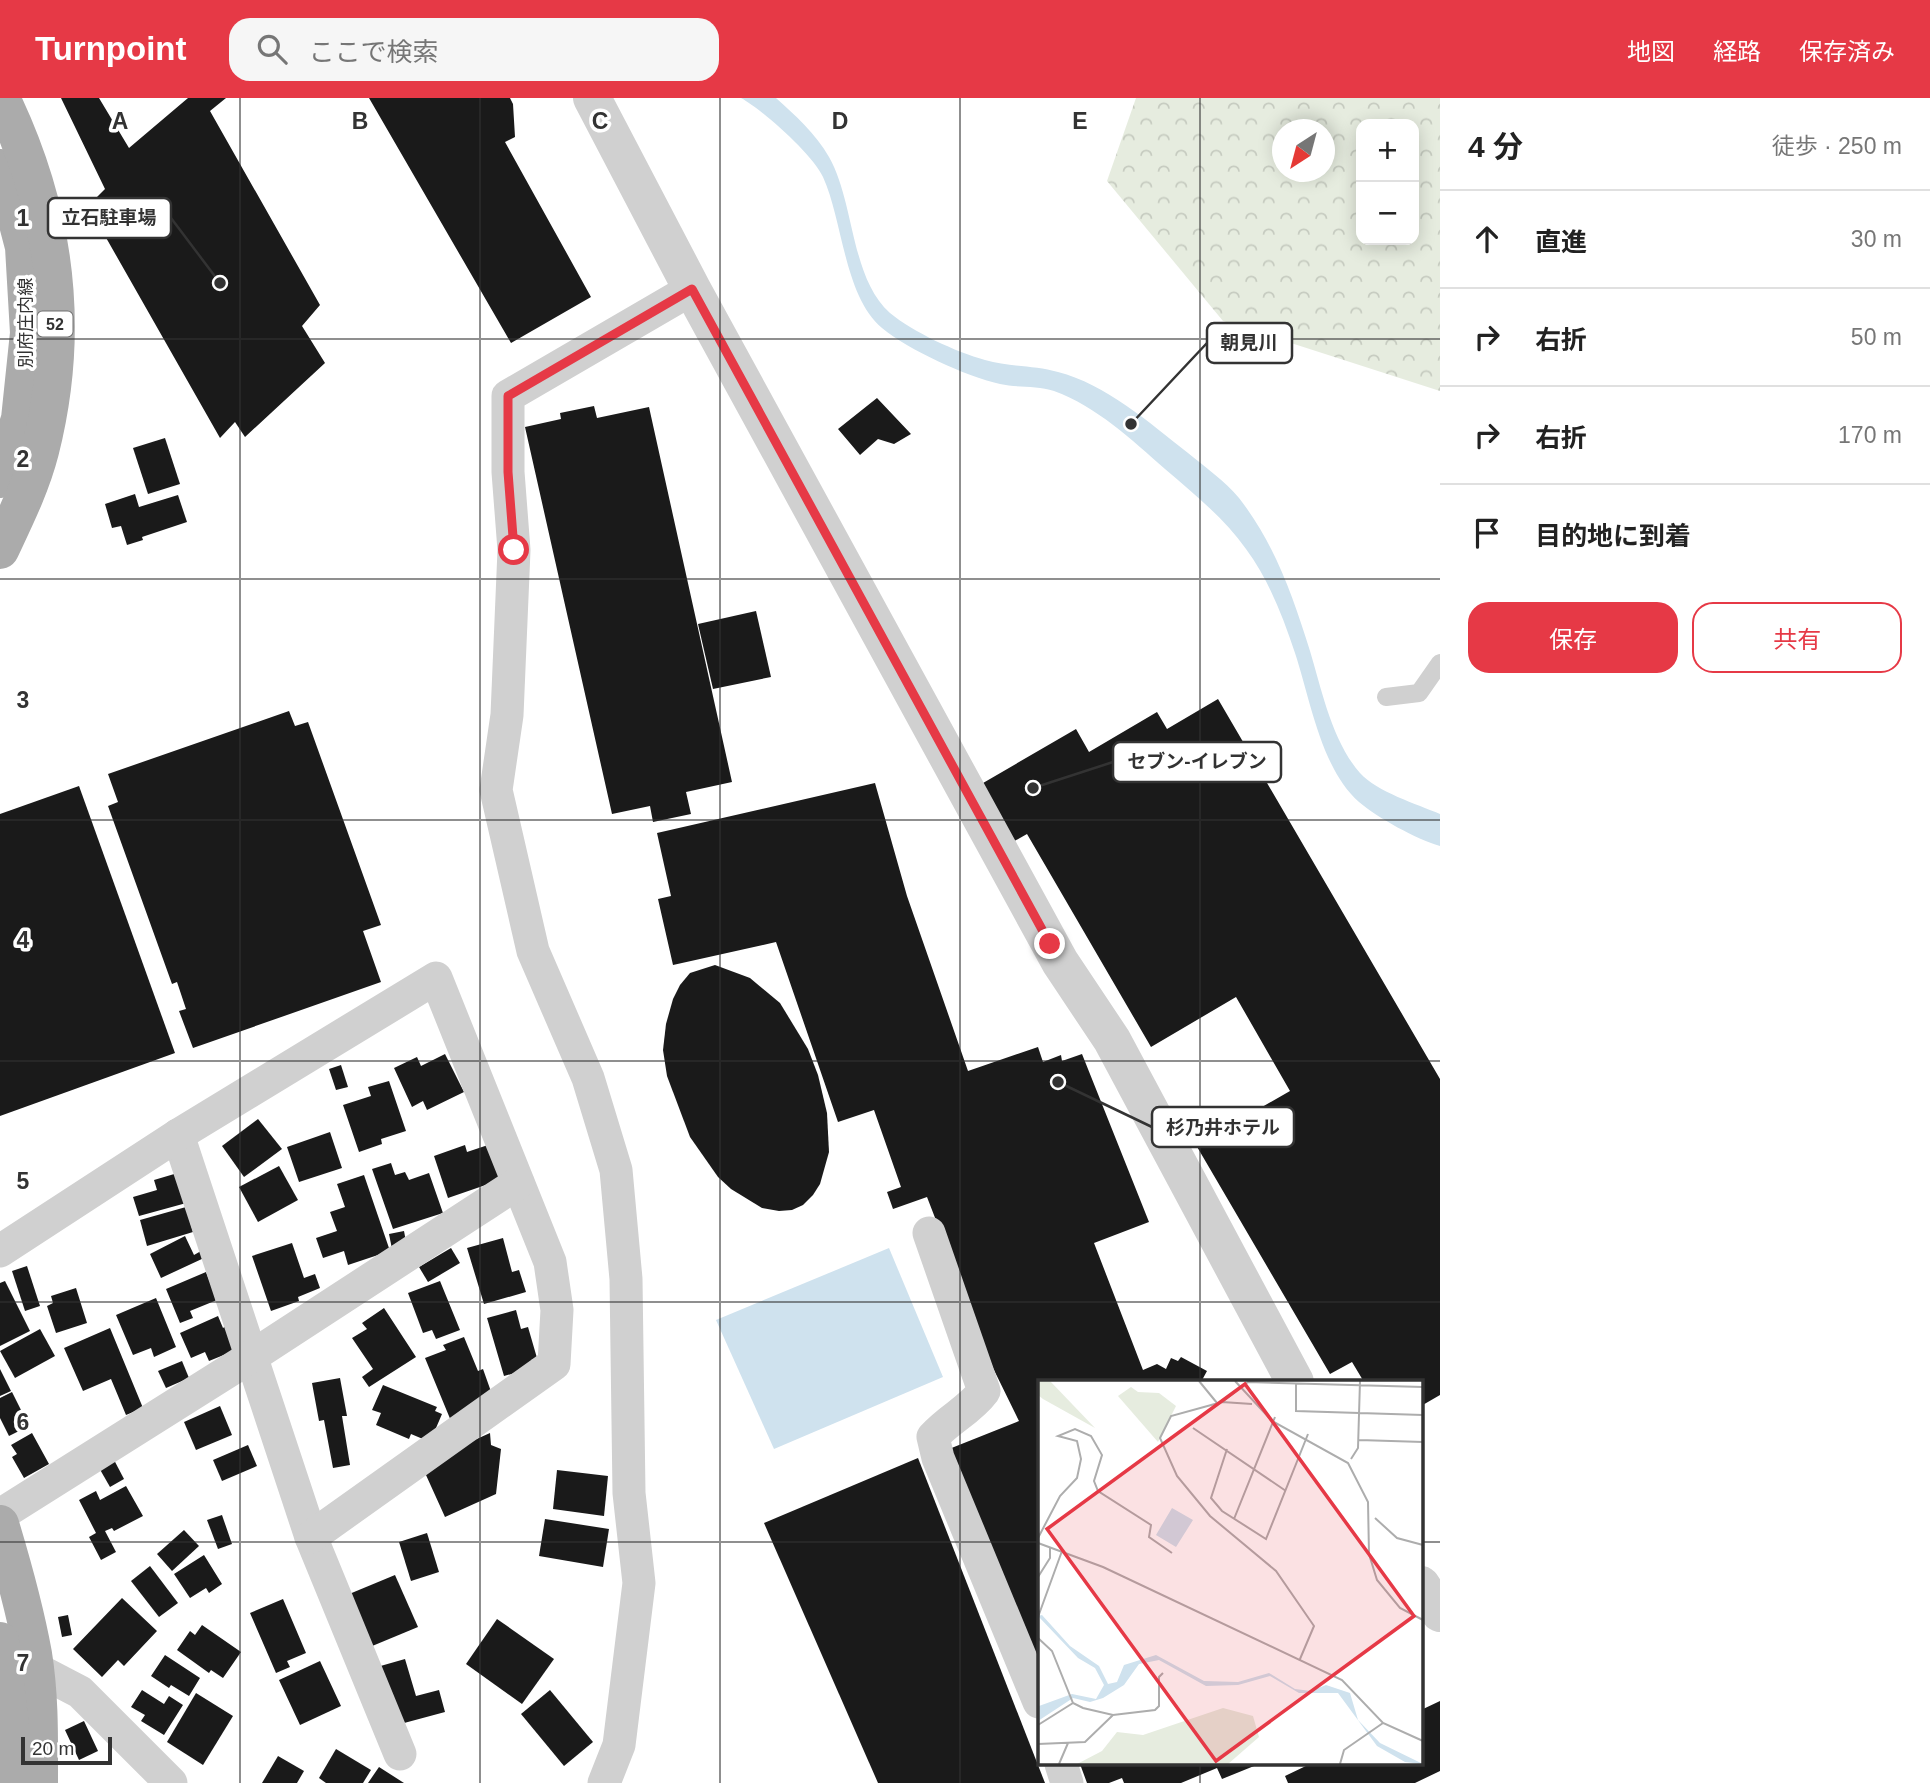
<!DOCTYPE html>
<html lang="ja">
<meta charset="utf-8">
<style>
body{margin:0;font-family:Helvetica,"Noto Sans JP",sans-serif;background:#f6f6f6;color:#222}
.controls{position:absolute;right:21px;top:21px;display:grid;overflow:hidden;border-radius:14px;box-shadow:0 4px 18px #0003}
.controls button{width:63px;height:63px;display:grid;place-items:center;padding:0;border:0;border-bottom:2px solid #e0e0e0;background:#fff;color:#222;font:35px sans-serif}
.compass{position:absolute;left:1272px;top:21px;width:63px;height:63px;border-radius:50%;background:#fff;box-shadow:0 4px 18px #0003;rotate:216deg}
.scale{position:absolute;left:21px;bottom:18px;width:91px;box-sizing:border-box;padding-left:7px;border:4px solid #333;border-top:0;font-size:19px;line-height:24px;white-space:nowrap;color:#333;-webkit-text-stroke:5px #fff;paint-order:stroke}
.stop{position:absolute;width:21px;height:21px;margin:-16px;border:5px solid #e63946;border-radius:50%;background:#fff}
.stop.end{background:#e63946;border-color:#fff;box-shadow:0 2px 7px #0008}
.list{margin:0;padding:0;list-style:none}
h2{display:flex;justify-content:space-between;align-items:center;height:91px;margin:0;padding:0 28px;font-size:30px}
h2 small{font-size:23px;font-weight:400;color:#767676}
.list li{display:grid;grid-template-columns:46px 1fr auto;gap:21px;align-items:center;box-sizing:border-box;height:98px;padding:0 28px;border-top:2px solid #e0e0e0}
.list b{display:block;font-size:26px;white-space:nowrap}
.list em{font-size:23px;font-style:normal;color:#767676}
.actions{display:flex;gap:14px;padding:21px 28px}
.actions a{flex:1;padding:16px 0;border:2px solid #e63946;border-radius:21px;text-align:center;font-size:24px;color:#e63946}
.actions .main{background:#e63946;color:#fff}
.icon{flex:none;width:38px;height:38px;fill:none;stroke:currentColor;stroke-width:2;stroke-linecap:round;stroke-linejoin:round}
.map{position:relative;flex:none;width:1440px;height:1685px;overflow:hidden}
header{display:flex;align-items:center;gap:42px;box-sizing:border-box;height:98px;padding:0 35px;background:#e63946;color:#fff}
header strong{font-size:33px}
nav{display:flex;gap:38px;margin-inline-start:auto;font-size:24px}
.search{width:490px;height:63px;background:#f6f6f6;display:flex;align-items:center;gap:18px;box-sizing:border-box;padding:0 24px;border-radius:21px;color:#767676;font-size:26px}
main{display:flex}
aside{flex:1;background:#fff}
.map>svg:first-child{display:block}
</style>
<header>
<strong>Turnpoint</strong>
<div class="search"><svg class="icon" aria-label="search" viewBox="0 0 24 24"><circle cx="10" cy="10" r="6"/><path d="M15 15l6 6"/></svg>ここで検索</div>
<nav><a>地図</a><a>経路</a><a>保存済み</a></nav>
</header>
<main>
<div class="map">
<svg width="1440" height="1685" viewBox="0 0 1440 1685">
<defs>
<pattern id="forest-crowns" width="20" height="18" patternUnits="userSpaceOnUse" patternTransform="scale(1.75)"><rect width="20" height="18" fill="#e6ecdf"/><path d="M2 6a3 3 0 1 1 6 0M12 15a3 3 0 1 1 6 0" fill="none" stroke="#c6cbc0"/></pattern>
</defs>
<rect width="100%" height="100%" fill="#fff"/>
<!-- forest -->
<path fill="url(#forest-crowns)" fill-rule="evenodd" d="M1136 0H1440V293L1223 223 1107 83ZM1361 26H1414V142H1361ZM1282 32H1324V74H1282Z"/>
<!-- water -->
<g fill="#cfe2ee">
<path d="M741 0H776C795 17 816 36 829 59 855 105 850 179 890 215 913 234 956 254 985 262 1008 269 1034 267 1058 274 1105 286 1150 325 1188 355 1205 369 1225 383 1239 400 1275 446 1293 499 1310 553 1322 593 1332 643 1360 675 1377 694 1417 706 1440 716V748C1416 741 1378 720 1359 704 1321 671 1310 600 1295 555 1283 519 1269 482 1246 451 1224 420 1194 396 1165 371 1132 342 1096 308 1054 293 1037 287 1017 290 1000 286 965 278 909 252 882 230 844 198 843 123 823 79 813 57 763 12 741 0Z"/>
<path d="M889 1150 943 1279 774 1351 716 1222Z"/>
</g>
<!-- building -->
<g fill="#1a1a1a">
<path d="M61 0H99L129 50 188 0H226L210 13 320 207 302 228 325 265 245 339 235 324 220 340 88 108 105 91Z"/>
<path d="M369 0H510L513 6 515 39 505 44 591 199 511 245Z"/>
<path d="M877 300 911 336 894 346 878 341 860 357 838 331Z"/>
<path d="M594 308 597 320 649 309 732 684 686 694 691 716 653 724 650 708 612 716 525 329 561 321 560 315Z"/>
<path d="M165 340 180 386 148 396 133 350Z"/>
<path d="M135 396 139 409 178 397 187 424 142 439 143 442 127 447 121 428 112 430 105 406Z"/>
<path d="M756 513 771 579 713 591 698 526Z"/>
<path d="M1218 601 1440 981V1297L1421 1308V1284H1364L1352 1264 1330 1276 1196 1047 1290 993 1236 899 1151 949 1027 736 1004 749 971 692 1076 631 1089 654 1157 614 1167 631Z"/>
<path d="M289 613 295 628 308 624 381 827 363 833 381 884 193 950 179 913 186 911 177 884 172 886 108 708 118 704 108 676Z"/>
<path d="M875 685 907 798 968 973 1038 949 1043 964 1061 957 1062 963 1082 956 1149 1124 1094 1145 1143 1272 1157 1266 1166 1271 1171 1260 1178 1263 1181 1259 1207 1273 1201 1284H1039V1568L949 1351 1019 1323 993 1270 927 1099 893 1111 887 1094 901 1089 874 1012 838 1024 776 844 673 867 658 801 671 798 657 735Z"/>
<path d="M79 688 175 955 0 1018V716Z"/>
<path d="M715 867 750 880 780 905 808 951 818 977 827 1015 829 1054 820 1086 813 1097 803 1107 792 1112 779 1113 762 1110 731 1091 718 1079 690 1039 667 978 663 952 666 926 673 901 680 887 690 875Z"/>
<path d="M445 956 464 994 427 1012 423 1003 412 1009 394 970 417 959 421 968Z"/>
<path d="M341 967 348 989 336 992 329 971Z"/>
<path d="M389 983 406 1033 381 1041 382 1046 359 1054 343 1007 371 998 368 989Z"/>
<path d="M258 1021 282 1051 244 1079 222 1048Z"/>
<path d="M330 1034 342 1070 299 1084 287 1049Z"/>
<path d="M491 1046 503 1081 448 1100 434 1058 465 1047 467 1054Z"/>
<path d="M391 1065 395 1077 405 1074 409 1082 429 1075 443 1115 393 1131 372 1071Z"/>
<path d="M279 1068 298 1102 258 1124 239 1089Z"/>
<path d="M181 1074 190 1104 139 1118 133 1099 157 1092 154 1082Z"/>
<path d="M364 1077 390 1153 348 1167 344 1153 323 1160 316 1140 337 1133 330 1114 345 1109 337 1086Z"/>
<path d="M186 1109 193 1134 147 1148 140 1122Z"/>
<path d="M404 1133 407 1149 392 1151 389 1136Z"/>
<path d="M185 1138 194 1157 201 1153 204 1160 161 1180 150 1156Z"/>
<path d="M503 1140 512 1174 519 1172 526 1194 484 1206 467 1150Z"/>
<path d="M292 1145 304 1180 315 1176 320 1190 298 1199 299 1203 271 1213 252 1158Z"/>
<path d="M451 1150 460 1165 428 1184 419 1169Z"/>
<path d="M27 1168 40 1208 25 1213 12 1173Z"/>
<path d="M206 1174 217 1202 190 1213 193 1220 180 1225 166 1191Z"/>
<path d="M5 1183 30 1233 0 1248V1185Z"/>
<path d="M440 1183 460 1232 436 1241 432 1232 423 1235 408 1195Z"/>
<path d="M76 1190 87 1225 56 1235 47 1208 53 1205 51 1198Z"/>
<path d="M156 1200 176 1249 154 1259 151 1250 133 1257 116 1217Z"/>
<path d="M384 1210 416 1259 369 1289 362 1279 373 1271 352 1240 367 1231 362 1225Z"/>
<path d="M516 1212 521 1231 528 1229 537 1260 531 1262 533 1270 504 1278 487 1220Z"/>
<path d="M218 1218 223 1230 226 1228 236 1252 209 1263 205 1254 191 1260 180 1235Z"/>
<path d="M110 1230 143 1310 126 1317 111 1281 83 1293 64 1250Z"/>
<path d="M40 1231 55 1258 15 1280 0 1253Z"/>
<path d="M464 1239 478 1273 483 1271 494 1302 451 1323 425 1260 446 1252 443 1247Z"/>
<path d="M182 1263 189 1280 166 1290 158 1273Z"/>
<path d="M0 1271 11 1293 0 1298Z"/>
<path d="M340 1280 347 1318H342L350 1367 333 1370 324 1322 319 1323 312 1285Z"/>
<path d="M383 1287 437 1309 435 1313 442 1316 430 1344 411 1336 409 1341 376 1327 381 1315 372 1312Z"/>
<path d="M12 1294 29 1328 9 1338 0 1320V1300Z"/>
<path d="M220 1308 232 1337 196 1352 184 1324Z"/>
<path d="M32 1335 49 1366 24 1380 12 1359 17 1356 11 1347Z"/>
<path d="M490 1335 491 1347 501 1351 496 1396 445 1419 421 1366Z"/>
<path d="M248 1347 257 1368 222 1383 213 1362Z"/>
<path d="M113 1360 124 1381 110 1389 98 1368Z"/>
<path d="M918 1360 1045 1685H878L764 1425Z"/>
<path d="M557 1372 608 1378 604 1418 553 1411Z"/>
<path d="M126 1388 143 1418 114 1433 112 1430 105 1433 116 1454 101 1462 89 1439 96 1435 79 1402 96 1393 100 1402Z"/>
<path d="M222 1417 232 1446 218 1451 207 1422Z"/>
<path d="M545 1421 609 1431 603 1469 539 1458Z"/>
<path d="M184 1432 199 1448 172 1473 157 1456Z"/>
<path d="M427 1435 439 1474 411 1483 399 1444Z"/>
<path d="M204 1457 222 1486 209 1495 206 1490 190 1500 174 1476Z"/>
<path d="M150 1468 178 1505 159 1519 131 1483Z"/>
<path d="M395 1477 418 1529 365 1551 342 1499Z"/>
<path d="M122 1500 157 1533 124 1568 118 1562 102 1579 73 1551Z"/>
<path d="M283 1501 306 1555 287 1563 290 1569 276 1575 250 1515Z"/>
<path d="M68 1517 72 1537 62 1539 58 1519Z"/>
<path d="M497 1521 554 1561 522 1606 466 1566Z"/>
<path d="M202 1527 241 1554 223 1580 211 1572 209 1575 177 1552 190 1533 195 1537Z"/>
<path d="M165 1557 200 1580 189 1598 171 1587 169 1590 151 1578Z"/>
<path d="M405 1561 416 1598 439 1592 445 1614 393 1628 377 1569Z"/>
<path d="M320 1563 341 1608 300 1627 279 1582Z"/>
<path d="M142 1592 164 1606 169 1598 183 1607 164 1637 141 1623 145 1617 131 1609Z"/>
<path d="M550 1592 593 1644 564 1668 521 1616Z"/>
<path d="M196 1595 233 1618 203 1667 167 1644Z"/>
<path d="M1440 1603V1673L1415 1685H1288L1285 1678 1310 1666H1421V1612Z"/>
<path d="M84 1623 98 1653 79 1662 65 1632Z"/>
<path d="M336 1651 371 1672 363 1685H326L319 1680Z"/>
<path d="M278 1658 304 1673 297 1685H262Z"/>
<path d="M1080 1666H1259L1222 1681 1217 1670 1181 1685H1124L1122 1680 1109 1685H1087Z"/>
<path d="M379 1669 404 1685H368Z"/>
</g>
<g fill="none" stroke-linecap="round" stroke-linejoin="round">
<!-- service -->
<path stroke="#d0d0d0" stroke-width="18" d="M1386 599 1419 595 1440 565"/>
<!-- minor -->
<g stroke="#d0d0d0" stroke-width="33">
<path d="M178 1037 311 1439 400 1656"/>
<path d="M929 1135 984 1293C969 1313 950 1320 933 1339L938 1360 1039 1604"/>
<path d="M0 1153 178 1037 436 880 550 1164 557 1212 554 1266 311 1439"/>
<path d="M0 1417 251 1259 518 1085"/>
<path d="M34 1570 80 1594 171 1685"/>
<path d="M1061 1666 1067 1685"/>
<path d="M604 1685 619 1647 639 1485 629 1395 626 1181 616 1072 588 980 533 853 496 692 507 617 514 452 508 374V298L692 191"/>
</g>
<!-- tertiary -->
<g stroke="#d0d0d0" stroke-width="38">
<path d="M592 0 692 191 1060 864 1112 942 1295 1284"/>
<path d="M1421 1487 1440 1515"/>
</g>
<!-- primary -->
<g stroke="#ababab" stroke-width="38">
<path d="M0 70 13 107 24 149 29 235 20 321 0 381"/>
<path d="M0 452C15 420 31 388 40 353 71 231 55 112 1 0"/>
<path d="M0 1426C13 1469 25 1512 33 1556 40 1599 39 1642 39 1685"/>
<path d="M0 1543 10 1628V1685"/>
</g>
</g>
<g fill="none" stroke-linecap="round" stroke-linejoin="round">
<!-- route -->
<path stroke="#e63946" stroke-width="9" d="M514 452 508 374V298L692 191 1050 846"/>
</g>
<!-- grid -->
<path fill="none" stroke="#333" stroke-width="2" stroke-opacity="0.55" d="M240 0V1685M480 0V1685M720 0V1685M960 0V1685M1200 0V1284M0 241H1440M0 481H1440M0 722H1440M0 963H1440M0 1204H1440M0 1444H1039M1421 1444H1440M1200 1666V1685"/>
<g text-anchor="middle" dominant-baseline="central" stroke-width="7" stroke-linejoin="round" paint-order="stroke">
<!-- shield labels -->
<rect fill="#fff" stroke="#707070" stroke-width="2" x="37.5" y="213.5" width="35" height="25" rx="5"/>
<g font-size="16" font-weight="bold" fill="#333">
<text x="55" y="226">52</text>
</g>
<!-- street labels -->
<g font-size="18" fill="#333" stroke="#fff">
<text transform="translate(26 225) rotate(-90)">別府庄内線</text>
</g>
</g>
<!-- overview -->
<g transform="translate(1038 1282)">
<rect width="385" height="385" fill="#fff"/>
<path d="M0 1H12L57 48 5 19 0 15ZM93 7 100 12 121 13 138 26 120 62 80 16ZM185 328 215 336 221 357 190 384H39L64 371 79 352 105 355Z" fill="#e6ecdf"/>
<path d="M134 128 155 140 138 167 118 155ZM4 235 32 266 61 286 70 304 79 302 86 285 118 275 166 301 200 302 231 293 257 309 273 311 288 305 312 313 320 340 342 363 385 384 367 382 339 366 300 313H261L232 296 200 305 168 306 121 280 101 284 86 305 65 318 52 322 35 318 0 341 1 326 34 314 58 319 66 305 57 288 40 278 0 236Z" fill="#cfe2ee"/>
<path fill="none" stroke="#adadad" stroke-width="2" d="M161 1 179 23M197 1 234 41 310 83 330 122 331 174 339 200 362 228 385 240M258 4V31L385 35M184 22 214 24M155 48 248 111M321 60 385 62M189 69 173 118 184 131 228 159 270 54M313 79 320 68 322 1M337 138 359 158 385 165M196 139 237 37M0 158 22 116 39 98 43 79 39 61 20 56 37 49 53 56 64 75 56 101 60 111 113 145 111 157 134 173M0 163 65 187 304 300 345 343 385 361M0 197 12 178V167M0 237 24 171M0 258 14 271 35 323 45 328 75 335 117 330 121 326V297L125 293M262 279 276 246 238 191 172 136 139 96 122 58 133 36 184 22 210 2 385 7M0 345 35 323M0 364 47 362 75 335M21 384 30 363M302 384 306 370 345 343"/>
<path fill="#e63946" fill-opacity="0.15" stroke="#e63946" stroke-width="3.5" d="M207 4 376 236 178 381 9 149Z"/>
<rect width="385" height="385" fill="none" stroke="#333" stroke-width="3.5"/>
</g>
<g font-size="23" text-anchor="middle" font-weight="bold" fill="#333" stroke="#fff" stroke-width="7" stroke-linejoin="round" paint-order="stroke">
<text x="120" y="31">A</text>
<text x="360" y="31">B</text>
<text x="600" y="31">C</text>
<text x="840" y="31">D</text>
<text x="1080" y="31">E</text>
<text x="23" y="128">1</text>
<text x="23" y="369">2</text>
<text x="23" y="610">3</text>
<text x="23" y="850">4</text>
<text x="23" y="1091">5</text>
<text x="23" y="1332">6</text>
<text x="23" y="1573">7</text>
</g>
<!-- callouts -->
<path fill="none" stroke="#333" stroke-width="2.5" d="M220 185L171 120M1131 326L1207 245M1033 690L1113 664M1058 984L1152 1029"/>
<g fill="#333" stroke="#fff" stroke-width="2.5">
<circle cx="220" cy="185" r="7"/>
<circle cx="1131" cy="326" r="7"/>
<circle cx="1033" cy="690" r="7"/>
<circle cx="1058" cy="984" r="7"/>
</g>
<g fill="#fff" stroke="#333" stroke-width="2.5">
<rect x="48" y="100" width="123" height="40" rx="7"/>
<rect x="1207" y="225" width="85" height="40" rx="7"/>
<rect x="1113" y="644" width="168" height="40" rx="7"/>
<rect x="1152" y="1009" width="142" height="40" rx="7"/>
</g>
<g font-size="19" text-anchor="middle" font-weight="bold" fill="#333">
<text x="109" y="126">立石駐車場</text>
<text x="1249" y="251">朝見川</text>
<text x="1197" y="670">セブン-イレブン</text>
<text x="1223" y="1036">杉乃井ホテル</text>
</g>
</svg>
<div class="controls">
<button>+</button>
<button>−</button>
</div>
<svg class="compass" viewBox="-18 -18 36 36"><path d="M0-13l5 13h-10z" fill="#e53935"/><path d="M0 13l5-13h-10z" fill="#767676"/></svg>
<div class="scale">20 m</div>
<div class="stop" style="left:514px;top:452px"></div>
<div class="stop end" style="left:1050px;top:846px"></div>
</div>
<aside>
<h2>4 分<small>徒歩 · 250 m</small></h2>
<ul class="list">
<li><svg class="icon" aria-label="ahead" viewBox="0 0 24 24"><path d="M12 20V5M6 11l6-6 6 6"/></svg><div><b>直進</b></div><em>30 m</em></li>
<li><svg class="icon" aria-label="right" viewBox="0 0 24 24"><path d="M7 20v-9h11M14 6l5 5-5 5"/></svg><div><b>右折</b></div><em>50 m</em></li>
<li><svg class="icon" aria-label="right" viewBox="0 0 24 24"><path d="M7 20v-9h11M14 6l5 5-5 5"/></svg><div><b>右折</b></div><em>170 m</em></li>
<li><svg class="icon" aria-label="arrive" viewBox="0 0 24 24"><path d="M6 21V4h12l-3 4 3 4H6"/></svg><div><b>目的地に到着</b></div></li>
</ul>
<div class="actions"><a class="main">保存</a><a>共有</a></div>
</aside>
</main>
